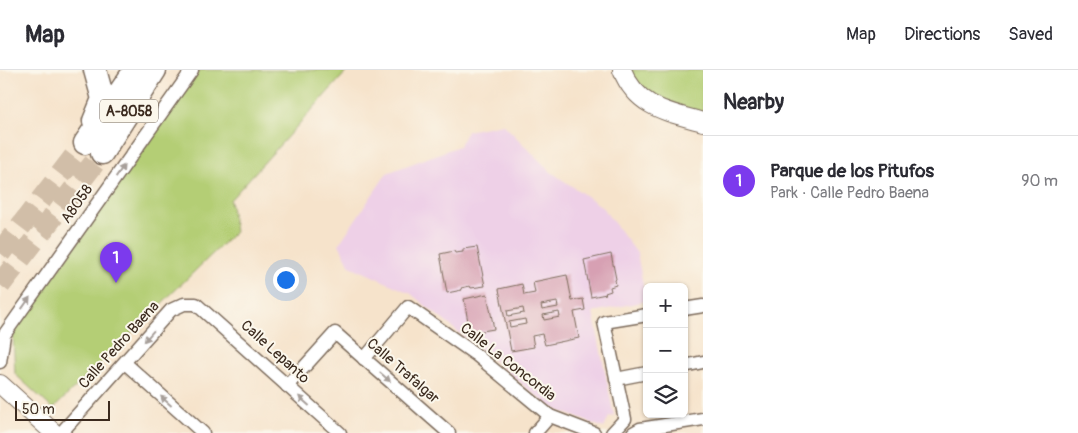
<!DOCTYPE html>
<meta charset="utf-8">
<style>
body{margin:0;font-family:Pangolin,sans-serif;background:#f2f2f3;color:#2b2b33}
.controls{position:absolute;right:15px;bottom:15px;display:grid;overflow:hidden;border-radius:8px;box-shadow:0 1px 4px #0004}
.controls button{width:45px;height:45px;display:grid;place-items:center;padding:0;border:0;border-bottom:1px solid #e1e1e2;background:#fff;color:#2b2b33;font:25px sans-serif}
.scale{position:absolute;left:15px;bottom:12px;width:95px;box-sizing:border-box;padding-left:5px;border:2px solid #3b2a1e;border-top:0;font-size:14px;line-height:18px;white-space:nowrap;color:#3b2a1e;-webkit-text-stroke:4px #fbf7ec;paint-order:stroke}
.you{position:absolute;left:285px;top:209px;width:18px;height:18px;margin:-12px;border:4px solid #fff;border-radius:50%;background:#1a73e8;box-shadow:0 0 0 8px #1a73e833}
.badge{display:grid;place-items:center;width:32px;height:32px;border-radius:50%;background:#7c3aed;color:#fff;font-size:16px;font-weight:700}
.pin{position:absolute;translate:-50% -41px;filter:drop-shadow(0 1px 2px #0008)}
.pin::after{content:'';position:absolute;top:26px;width:18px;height:15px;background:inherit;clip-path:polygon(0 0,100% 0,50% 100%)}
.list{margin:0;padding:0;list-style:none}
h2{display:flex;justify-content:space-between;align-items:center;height:65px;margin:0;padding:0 20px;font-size:21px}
h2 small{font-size:16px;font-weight:400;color:#7c7c81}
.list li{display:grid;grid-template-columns:32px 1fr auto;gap:15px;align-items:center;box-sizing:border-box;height:90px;padding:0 20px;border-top:1px solid #e1e1e2}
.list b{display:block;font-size:19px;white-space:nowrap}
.list p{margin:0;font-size:16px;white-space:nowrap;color:#7c7c81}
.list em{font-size:16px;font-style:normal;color:#7c7c81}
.icon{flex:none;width:28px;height:28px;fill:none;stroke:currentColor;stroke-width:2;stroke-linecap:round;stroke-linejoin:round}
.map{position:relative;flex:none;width:703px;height:363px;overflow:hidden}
header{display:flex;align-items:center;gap:30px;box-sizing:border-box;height:70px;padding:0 25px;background:#fff;border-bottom:1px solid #e1e1e2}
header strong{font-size:24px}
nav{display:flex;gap:28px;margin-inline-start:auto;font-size:18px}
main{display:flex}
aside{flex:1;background:#fff}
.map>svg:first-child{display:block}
</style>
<header>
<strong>Map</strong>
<nav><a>Map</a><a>Directions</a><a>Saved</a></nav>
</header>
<main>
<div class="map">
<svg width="703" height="363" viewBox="0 0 703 363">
<rect width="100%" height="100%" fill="#fbf7ec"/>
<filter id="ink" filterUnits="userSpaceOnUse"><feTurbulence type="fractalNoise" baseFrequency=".02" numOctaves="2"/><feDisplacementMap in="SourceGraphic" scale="10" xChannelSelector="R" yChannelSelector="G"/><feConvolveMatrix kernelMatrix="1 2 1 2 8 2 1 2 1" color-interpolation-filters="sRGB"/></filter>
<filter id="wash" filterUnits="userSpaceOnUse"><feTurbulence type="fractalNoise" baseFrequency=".0096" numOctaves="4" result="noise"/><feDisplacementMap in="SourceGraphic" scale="20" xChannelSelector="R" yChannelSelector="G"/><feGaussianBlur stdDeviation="1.12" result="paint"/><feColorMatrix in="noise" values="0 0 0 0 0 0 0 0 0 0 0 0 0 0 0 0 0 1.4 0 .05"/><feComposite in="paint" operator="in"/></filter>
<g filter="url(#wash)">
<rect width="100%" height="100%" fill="#f6e3cb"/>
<!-- built -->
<path fill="#eed0e7" d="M503 54 551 102 601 136 637 183 646 231 593 242 614 346 609 347 604 358 550 337 410 223 350 196 339 174 387 103 459 76 467 61Z"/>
<!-- green -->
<g fill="#b4ce74" stroke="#787c49">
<path d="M200 0H348L230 130 235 162 53 339 15 304 13 264Z"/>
<path d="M630 0H703V44C672 35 647 31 630 0Z"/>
</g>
<g id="blocks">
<!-- building -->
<g fill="#d7a0b3" fill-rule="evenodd">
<path d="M477 177 485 216 471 218 470 216 461 218 462 220 447 223 440 184 454 181 455 183 463 182V179Z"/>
<path d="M611 184 616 209 615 210 616 215 610 217 611 221 605 223 606 224 591 227 584 190Z"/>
<path d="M567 205 572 231 583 229 585 240 574 242 579 268 545 275 542 264 532 266 534 277 511 281 499 219 522 214 524 225 535 223 533 212ZM557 232 558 237 542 240 541 235ZM523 238 524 243 508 246 507 241ZM559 242 560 247 544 250 543 245ZM525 249 526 254 510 257 509 252Z"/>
<path d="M487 224 494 259 470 263 464 229Z"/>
</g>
</g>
</g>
<g filter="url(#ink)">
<use href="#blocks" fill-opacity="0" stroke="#7c6b5b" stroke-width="1"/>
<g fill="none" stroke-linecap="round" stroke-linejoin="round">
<!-- highway-tunnel -->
<g stroke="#d1bea8" stroke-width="22" stroke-dasharray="22 11" stroke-linecap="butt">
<path d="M0 183 85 73"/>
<path d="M0 215 102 83"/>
</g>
<defs>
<g id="street">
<path d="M684 239 703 236"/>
<path d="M364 289 408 237 475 284 550 346 594 363"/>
<path d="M0 292 4 265 192 0"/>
<path d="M125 293 203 363"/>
<path d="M684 296 703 292"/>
<path d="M616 309 647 303"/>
<path d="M287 316 335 263 449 363"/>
<path d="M61 363 171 240 184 234H196L340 363"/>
<path d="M535 363 550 346"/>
<path d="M612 363 625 349 604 252 647 245"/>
<path d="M633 363 640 359 703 349"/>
</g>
<g id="secondary">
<path d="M622 0C637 38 668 42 703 52"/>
<path d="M0 314 54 363"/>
</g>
<g id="highway">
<path d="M94 51 103 29 95 0"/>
<path d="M85 73 135 0"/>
<path d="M102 83 155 0"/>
</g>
</defs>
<!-- street casing -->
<use href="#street" stroke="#7c6b5b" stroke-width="15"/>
<!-- secondary casing -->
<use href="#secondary" stroke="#7c6b5b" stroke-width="20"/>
<!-- highway casing -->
<use href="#highway" stroke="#7c6b5b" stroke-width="25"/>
<!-- street -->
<use href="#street" stroke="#fff" stroke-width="12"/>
<!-- secondary -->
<use href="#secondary" stroke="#fff" stroke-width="18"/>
<!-- highway -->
<use href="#highway" stroke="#fff" stroke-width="22"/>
</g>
<!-- one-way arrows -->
<defs><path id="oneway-solid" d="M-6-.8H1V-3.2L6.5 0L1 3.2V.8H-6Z" transform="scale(1.25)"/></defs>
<g fill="#a79f9a">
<use href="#oneway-solid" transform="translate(120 101) rotate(-55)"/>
<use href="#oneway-solid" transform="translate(26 233) rotate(-55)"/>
<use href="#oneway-solid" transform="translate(149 266) rotate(131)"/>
<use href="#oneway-solid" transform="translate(385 307) rotate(41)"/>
<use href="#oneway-solid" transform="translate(166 331) rotate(-138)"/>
<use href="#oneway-solid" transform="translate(304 331) rotate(-138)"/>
</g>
</g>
<g text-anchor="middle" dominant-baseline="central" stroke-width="4" stroke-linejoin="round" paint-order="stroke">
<!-- shield labels -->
<rect fill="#fbf7ec" stroke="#75685c" stroke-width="1" x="100" y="29.5" width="58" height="23" rx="4"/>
<g font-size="14" font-weight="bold" fill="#3b2a1e">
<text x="129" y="41">A-8058</text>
</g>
<!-- street labels -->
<g font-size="15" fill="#3b2a1e" stroke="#fbf7ec">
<text transform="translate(77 134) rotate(-55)">A8058</text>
<text transform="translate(119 275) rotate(-48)">Calle Pedro Baena</text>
<text transform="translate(275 282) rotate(42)">Calle Lepanto</text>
<text transform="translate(508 292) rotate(38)">Calle La Concordia</text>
<text transform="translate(403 301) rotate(41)">Calle Trafalgar</text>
</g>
</g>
</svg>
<div class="controls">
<button>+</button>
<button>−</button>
<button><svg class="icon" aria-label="layers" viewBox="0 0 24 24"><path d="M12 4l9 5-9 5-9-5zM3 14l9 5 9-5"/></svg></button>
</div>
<div class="scale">50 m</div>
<div class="you"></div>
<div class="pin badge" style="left:116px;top:213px">1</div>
</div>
<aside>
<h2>Nearby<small></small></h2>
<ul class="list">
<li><span class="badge">1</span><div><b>Parque de los Pitufos</b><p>Park · Calle Pedro Baena</p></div><em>90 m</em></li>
</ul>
</aside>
</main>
